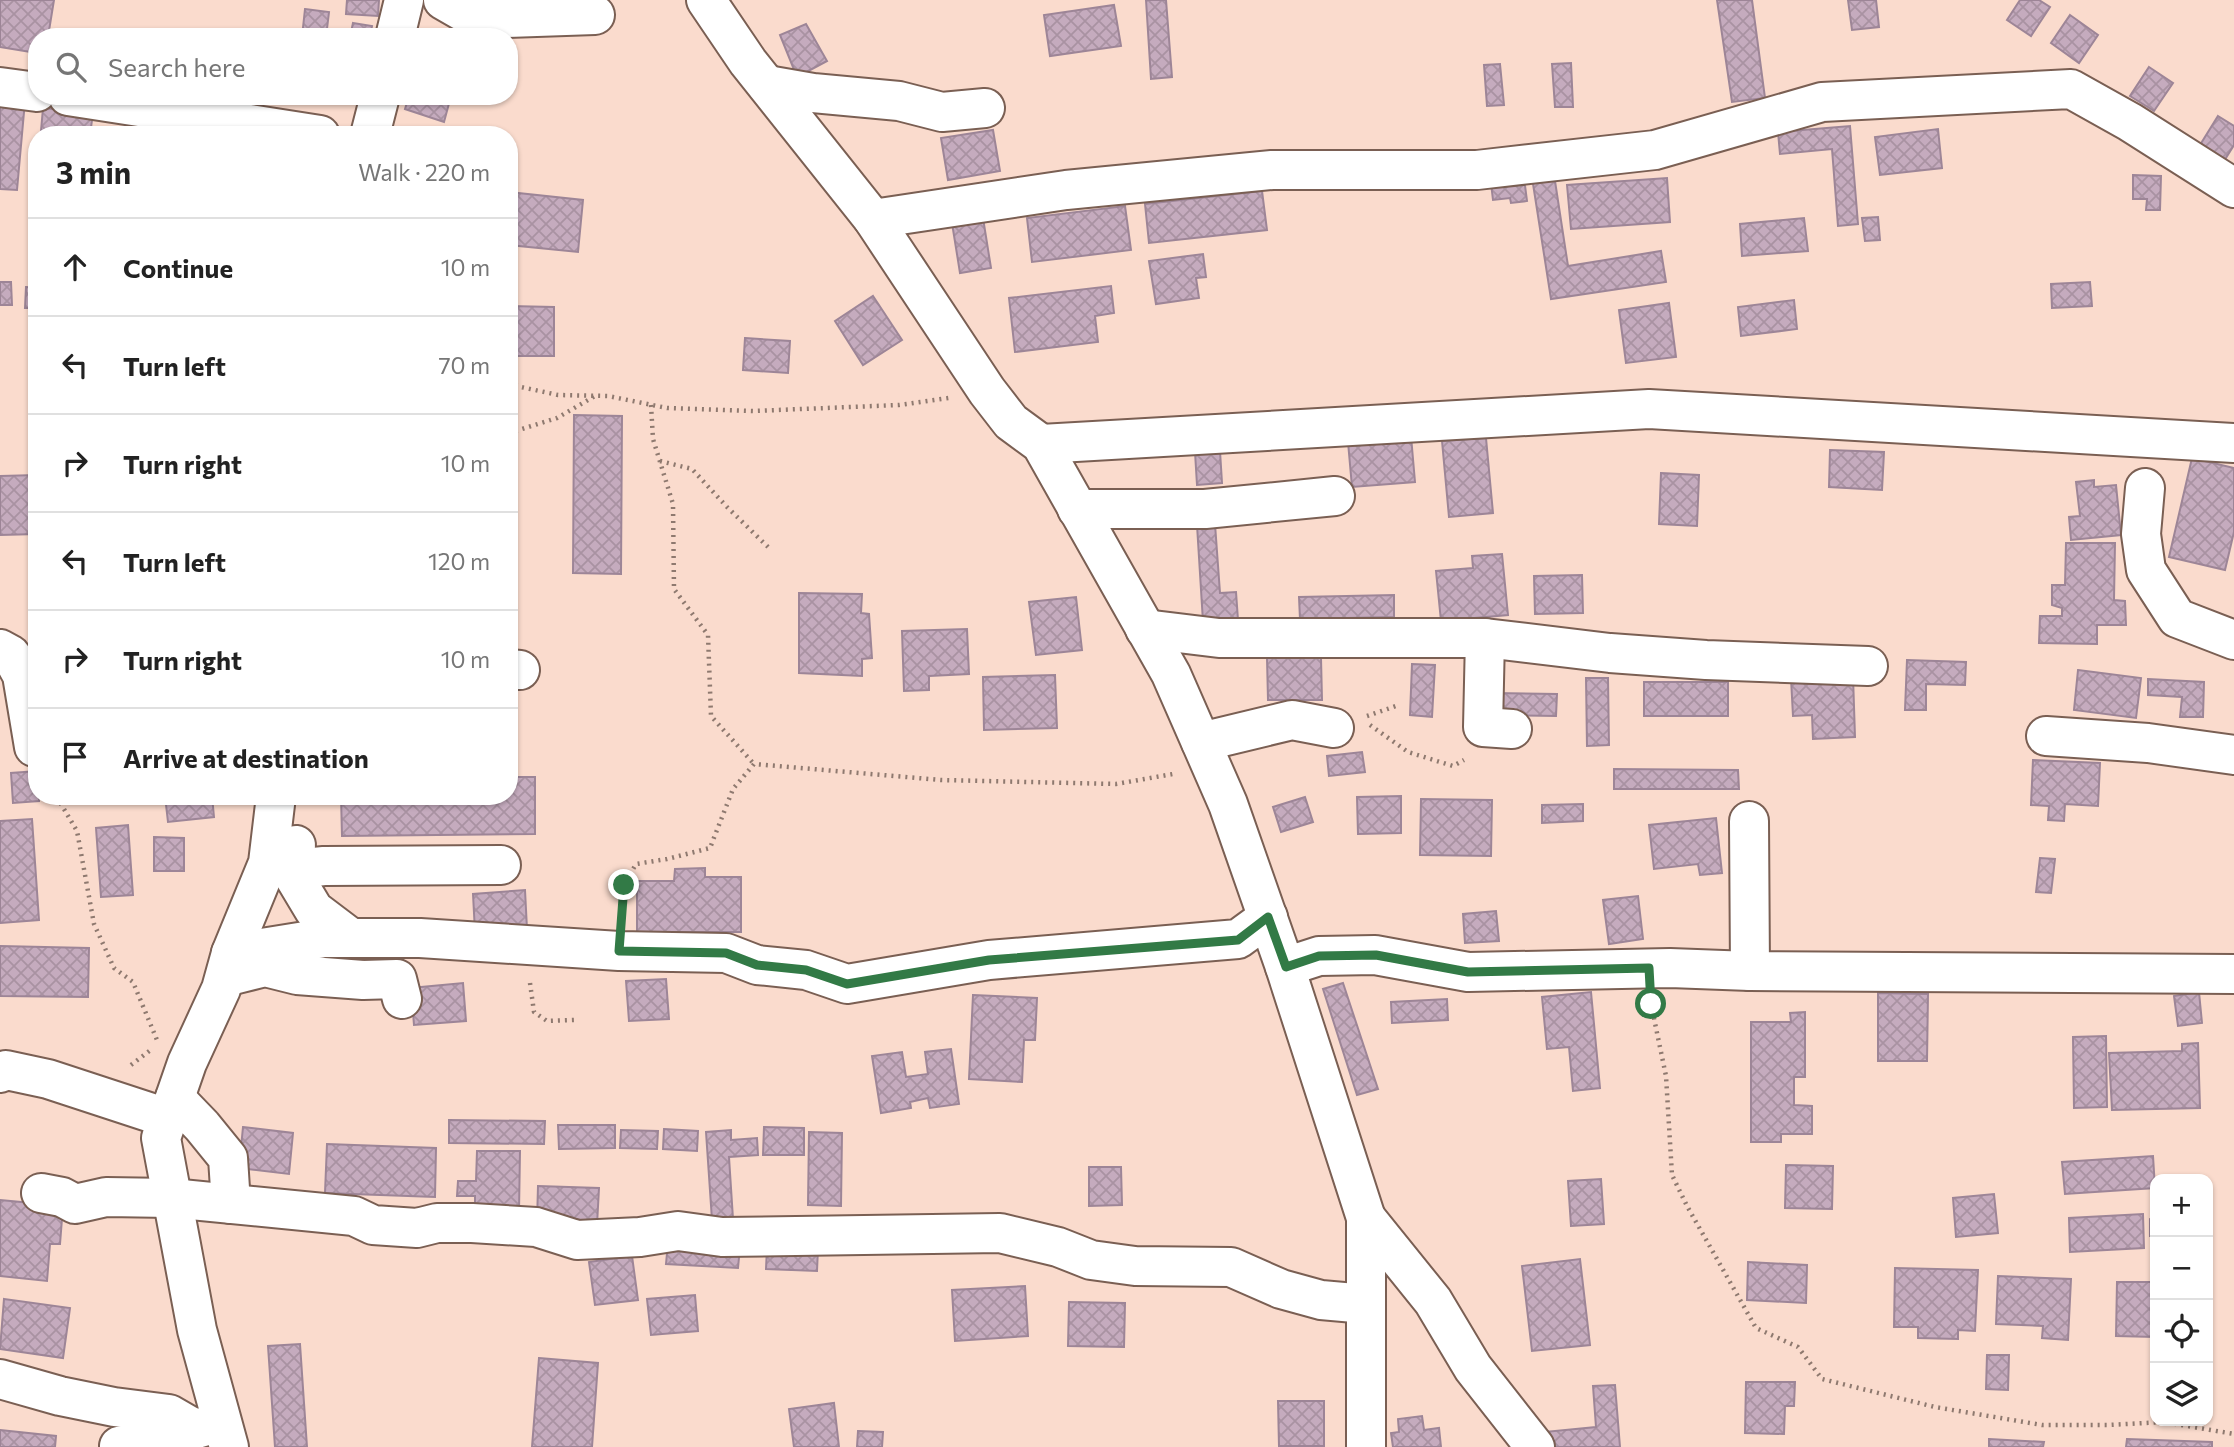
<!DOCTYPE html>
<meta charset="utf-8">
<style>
body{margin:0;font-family:Commissioner,sans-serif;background:#f6f6f6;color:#222}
.controls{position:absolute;right:21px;bottom:21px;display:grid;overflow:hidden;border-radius:14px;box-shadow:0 2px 5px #0004}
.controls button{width:63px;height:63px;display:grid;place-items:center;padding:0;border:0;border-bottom:2px solid #e0e0e0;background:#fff;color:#222;font:35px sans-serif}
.stop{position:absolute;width:21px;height:21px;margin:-16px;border:5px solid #327a46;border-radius:50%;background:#fff}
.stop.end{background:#327a46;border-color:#fff;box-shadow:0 2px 7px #0008}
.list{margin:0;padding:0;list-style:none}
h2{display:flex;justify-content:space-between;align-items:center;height:91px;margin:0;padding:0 28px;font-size:30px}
h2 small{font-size:23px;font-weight:400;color:#767676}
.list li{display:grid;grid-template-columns:46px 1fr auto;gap:21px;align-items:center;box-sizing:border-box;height:98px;padding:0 28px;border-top:2px solid #e0e0e0}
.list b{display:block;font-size:26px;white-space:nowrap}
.list em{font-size:23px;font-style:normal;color:#767676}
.icon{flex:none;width:38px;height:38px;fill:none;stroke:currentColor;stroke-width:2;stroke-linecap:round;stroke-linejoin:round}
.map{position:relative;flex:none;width:2234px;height:1447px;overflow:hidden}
.search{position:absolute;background:#fff;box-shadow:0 2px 5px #0004;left:28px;top:28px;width:490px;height:77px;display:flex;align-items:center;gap:18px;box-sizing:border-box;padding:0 24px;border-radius:28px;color:#767676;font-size:26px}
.panel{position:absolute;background:#fff;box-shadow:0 2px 5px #0004;left:28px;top:126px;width:490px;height:679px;border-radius:28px}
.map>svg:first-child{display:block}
</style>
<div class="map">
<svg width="2234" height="1447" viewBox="0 0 2234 1447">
<defs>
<pattern id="building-cross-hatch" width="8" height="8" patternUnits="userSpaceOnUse" patternTransform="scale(1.75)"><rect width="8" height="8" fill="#c5abbe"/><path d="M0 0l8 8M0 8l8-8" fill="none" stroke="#a992a2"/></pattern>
</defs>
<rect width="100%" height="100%" fill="#fadbcd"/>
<!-- building -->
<g fill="url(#building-cross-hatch)" stroke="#9d8597" stroke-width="2">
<path d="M0 0H54L48 37H37V53L0 47Z"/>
<path d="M347 0H379L378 16 346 14Z"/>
<path d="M1146 0H1166L1172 77 1151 79Z"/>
<path d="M1717 0H1752L1765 98 1732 102Z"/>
<path d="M1848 0H1876L1879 27 1852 30Z"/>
<path d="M2020 0H2039L2050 7 2031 36 2007 20Z"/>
<path d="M1114 5 1121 46 1050 56 1044 15Z"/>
<path d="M305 9 329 12 326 37H302Z"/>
<path d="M2070 15 2098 35 2079 63 2051 43Z"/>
<path d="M353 23 372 26 370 37H350Z"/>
<path d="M806 24 827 61 797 77 780 35Z"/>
<path d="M1571 63 1573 107H1555L1552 64Z"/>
<path d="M1500 64 1504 105 1487 106 1484 65Z"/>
<path d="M2149 67 2173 83 2154 111 2130 96Z"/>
<path d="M409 96H451L444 122 405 109Z"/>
<path d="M0 98 25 101 17 190 0 189Z"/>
<path d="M43 108 93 113 90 135 41 131Z"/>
<path d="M2218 116 2234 126V145L2224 161 2200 145Z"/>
<path d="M1850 126 1858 224 1838 226 1832 149 1780 154 1778 132Z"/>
<path d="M1938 129 1942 168 1880 175 1875 137Z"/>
<path d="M993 130 1000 171 948 180 941 138Z"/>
<path d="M1553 168 1568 266 1661 251 1666 282 1551 299 1531 171Z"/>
<path d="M1523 170 1527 201 1511 203 1510 198 1493 200 1490 175Z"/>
<path d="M2133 175 2161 176 2160 210H2146L2147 199H2133Z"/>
<path d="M1667 178 1670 222 1571 229 1567 185Z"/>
<path d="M1262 191 1267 230 1149 243 1145 204Z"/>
<path d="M509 192 583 200 578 252 509 245Z"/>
<path d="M1125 206 1131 250 1032 262 1027 218Z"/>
<path d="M1878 217 1880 240 1865 241 1862 218Z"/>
<path d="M983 218 991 268 960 273 952 223Z"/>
<path d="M1804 218 1808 251 1742 256 1740 224Z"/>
<path d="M1203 254 1206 277 1196 278 1199 298 1156 304 1149 261Z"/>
<path d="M0 282H11L12 305H0Z"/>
<path d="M2090 282 2092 306 2052 308 2051 284Z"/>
<path d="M1111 286 1114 313 1095 316 1098 342 1015 352 1009 298Z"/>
<path d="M26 287 37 288V308H25Z"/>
<path d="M873 296 902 340 863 365 835 321Z"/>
<path d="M1794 300 1797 329 1741 336 1738 307Z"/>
<path d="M1669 303 1676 357 1626 363 1619 310Z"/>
<path d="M509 306 554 307V356H509Z"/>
<path d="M745 338 790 341 788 373 743 370Z"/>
<path d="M574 415 622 416 621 574 573 573Z"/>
<path d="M1411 436 1415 482 1352 487 1348 442Z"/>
<path d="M1486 438 1493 513 1449 517 1442 441Z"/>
<path d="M1830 450 1884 452 1882 490 1829 487Z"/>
<path d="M1220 451 1222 483 1197 485 1195 452Z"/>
<path d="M2192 458 2234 468V532L2225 570 2169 557Z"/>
<path d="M1661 473 1699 475 1697 526 1659 524Z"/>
<path d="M37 475V534L0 535V476Z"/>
<path d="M2094 480V487L2116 485 2121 535 2071 540 2069 517 2080 516 2076 482Z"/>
<path d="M1215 524 1220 593 1236 592 1238 620 1203 622 1197 525Z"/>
<path d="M2066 543H2115L2114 600 2125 601 2126 625H2097V644L2039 643 2040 616H2062V608L2052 605V585H2065Z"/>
<path d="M1502 554 1508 615 1441 621 1436 571 1473 568 1472 556Z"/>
<path d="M1582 575 1583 613 1535 614 1534 576Z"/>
<path d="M799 593 862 594 861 613 869 614 872 658 862 659V676L799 673Z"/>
<path d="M1394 595V617L1300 619 1299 597Z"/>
<path d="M1076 597 1082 650 1036 655 1029 602Z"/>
<path d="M967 629 969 674 929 676V690L904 691 902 631Z"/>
<path d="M1267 658H1321L1322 700H1268Z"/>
<path d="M1907 660 1966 662 1965 685 1926 684V710H1905Z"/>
<path d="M1412 664 1435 665 1432 717 1410 715Z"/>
<path d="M2078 670 2141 678 2136 718 2074 710Z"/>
<path d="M1055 675 1057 728 984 730 983 677Z"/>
<path d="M1853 676 1855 737 1813 739 1812 715 1793 716 1791 678Z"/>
<path d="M1586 678H1608L1609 745 1587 746Z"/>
<path d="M2148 679 2204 682 2203 717H2180L2182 697 2148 695Z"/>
<rect x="1644" y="682" width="84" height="34"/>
<path d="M1493 693 1557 694 1556 716 1493 715Z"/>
<path d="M1362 752 1365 772 1329 776 1327 756Z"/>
<path d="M2033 760 2100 763 2098 806 2065 804 2064 821 2048 820 2049 806 2031 805Z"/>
<path d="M1614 769 1738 770 1739 789H1614Z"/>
<path d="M37 771V796H39V801L13 803 11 773Z"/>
<path d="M509 777H535V834L342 836 341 796H509Z"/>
<path d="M165 796H212L214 817 168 822Z"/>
<path d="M1401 796V833L1358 834 1357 797Z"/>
<path d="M1305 797 1313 822 1281 832 1273 807Z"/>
<path d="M1421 799 1492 800 1491 856 1420 855Z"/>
<path d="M1583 804V821L1542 823V805Z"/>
<path d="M1716 818 1722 873 1700 875 1698 864 1654 869 1649 825Z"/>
<path d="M32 819 39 920 0 923V821Z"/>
<path d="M128 825 133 895 101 897 96 828Z"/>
<path d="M154 837 184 838V871H154Z"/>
<path d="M2040 858 2055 859 2051 893 2036 892Z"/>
<path d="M705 868V877H741V932H637V881H674L675 869Z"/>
<path d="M525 890 527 929 475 932 473 894Z"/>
<path d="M1638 896 1643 939 1609 944 1603 900Z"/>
<path d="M1496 911 1499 941 1465 943 1463 914Z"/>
<path d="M0 946 89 948 88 997 0 996Z"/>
<path d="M666 979 669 1019 629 1021 626 981Z"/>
<path d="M463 983 466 1021 414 1025 411 988Z"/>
<path d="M1343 983 1378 1089 1357 1095 1323 989Z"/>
<path d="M1591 992 1600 1088 1573 1091 1569 1047 1547 1049 1542 997Z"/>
<path d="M2199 992 2202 1023 2178 1026 2174 996Z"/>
<path d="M1878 993 1928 994 1927 1061H1878Z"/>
<path d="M973 995 1037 998 1035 1040H1024L1022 1082 969 1079Z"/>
<path d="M1447 999 1448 1020 1392 1023 1391 1002Z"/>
<path d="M1805 1012V1077H1794V1105L1812 1106V1134H1781V1142H1751V1022H1791L1790 1013Z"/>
<path d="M2106 1036 2107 1107 2074 1108 2073 1037Z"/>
<path d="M2198 1043 2200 1108 2112 1110 2109 1053 2182 1051V1044Z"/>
<path d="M951 1049 959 1104 930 1108 928 1098 910 1102 911 1108 881 1113 872 1056 902 1052 906 1077 928 1074 925 1052Z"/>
<path d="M449 1120 545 1121 544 1144 449 1143Z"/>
<path d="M558 1125H615V1148L559 1149Z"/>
<path d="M243 1127 293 1133 289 1174 239 1168Z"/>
<path d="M764 1127 804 1128V1155H763Z"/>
<path d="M664 1129 698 1131 697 1151 663 1149Z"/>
<path d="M621 1130 658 1131 657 1149 620 1148Z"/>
<path d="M731 1130V1140L757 1138 758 1155 729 1157 733 1219 712 1220 706 1132Z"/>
<path d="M809 1132 842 1133 841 1206 808 1205Z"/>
<path d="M327 1144 436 1148 435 1197 325 1193Z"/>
<path d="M477 1151H520L519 1212 475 1211V1196H457L458 1181H476Z"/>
<path d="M2153 1156 2155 1188 2065 1194 2062 1162Z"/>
<path d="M1786 1165 1833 1166 1832 1209 1785 1208Z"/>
<path d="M1089 1167H1121L1122 1205 1089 1206Z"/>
<path d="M1601 1179 1604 1224 1571 1226 1568 1181Z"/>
<path d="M538 1186 599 1188 597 1225 537 1222Z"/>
<path d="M1994 1194 1998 1233 1956 1237 1953 1198Z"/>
<path d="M0 1200 63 1206 60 1244H50L47 1281 0 1276Z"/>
<path d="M2143 1214 2144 1248 2070 1252 2069 1218Z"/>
<path d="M2155 1218V1236H2150V1219Z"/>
<path d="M668 1243 740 1247 738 1268 666 1264Z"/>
<path d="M767 1247 818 1248 817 1271 766 1269Z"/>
<path d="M632 1256 638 1300 595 1305 589 1262Z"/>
<path d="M1580 1259 1590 1345 1532 1351 1522 1266Z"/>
<path d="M1748 1262 1807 1265 1806 1303 1747 1300Z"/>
<path d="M1895 1268 1978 1270 1975 1331 1958 1330V1339L1918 1338V1327H1894Z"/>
<path d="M1998 1276 2071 1279 2068 1340 2042 1338 2043 1326 1996 1324Z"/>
<path d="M2117 1282H2155V1337L2116 1336Z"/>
<path d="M1025 1286 1028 1336 955 1341 952 1290Z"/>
<path d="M695 1295 698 1331 651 1335 647 1299Z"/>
<path d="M4 1299 70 1308 63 1358 0 1349Z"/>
<path d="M1069 1302 1125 1303 1124 1347 1068 1346Z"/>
<path d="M300 1344 307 1447H275L268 1346Z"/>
<path d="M1987 1355H2009L2008 1390 1986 1389Z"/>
<path d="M539 1358 598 1363 592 1447H532Z"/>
<path d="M1746 1382H1795L1794 1406H1785L1784 1434 1745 1433Z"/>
<path d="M1615 1385 1620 1447H1555L1544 1432 1596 1427 1593 1386Z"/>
<path d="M1278 1401H1324V1446H1279Z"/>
<path d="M834 1403 839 1447H794L789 1409Z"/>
<path d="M1422 1416 1424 1430 1439 1428 1441 1447H1393L1391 1433 1399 1432 1398 1419Z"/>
<path d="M0 1430 56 1436 55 1447H0Z"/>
<path d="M858 1431 883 1432 882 1447H857Z"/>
<path d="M1989 1439 2044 1442 2043 1447H1989Z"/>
<path d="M2127 1439 2212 1442V1447H2126Z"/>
</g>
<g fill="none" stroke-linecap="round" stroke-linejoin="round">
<defs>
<g id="minor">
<path d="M443 0 476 19 595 15"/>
<path d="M706 0 748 62 873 219 987 391 1011 422 1041 444 1171 674 1228 804 1285 967 1366 1218V1447"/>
<path d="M395 37 404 0"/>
<path d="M767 85 813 93 899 101 942 112 985 108"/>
<path d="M0 87 37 92"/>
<path d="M68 96 320 135"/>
<path d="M370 135 380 96"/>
<path d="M873 219 1066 190 1272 170H1477L1655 150 1822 102 2071 89 2130 122 2234 188"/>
<path d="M1041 444 1649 409 2234 443"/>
<path d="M2145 488 2141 534 2146 570 2177 618 2234 640"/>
<path d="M1077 509H1205L1335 496"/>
<path d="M1145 629 1219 638H1485L1610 653 1706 660 1868 666"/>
<path d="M1485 638 1483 727 1512 729"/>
<path d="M0 649 11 655 22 675 34 747"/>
<path d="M509 669 520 670"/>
<path d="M2046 736 2148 743 2234 755"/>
<path d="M1201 742 1292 720 1334 728"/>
<path d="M1749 821 1750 971"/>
<path d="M296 845 293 875 314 910 351 938"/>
<path d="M294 869 324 866 501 865"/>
<path d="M231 953 324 938H420L619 951 726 953 757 965 806 970 847 984 989 960 1238 939 1268 917"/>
<path d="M1285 967 1319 956 1375 955 1468 972 1670 968 1750 971 2234 974"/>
<path d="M229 976 265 967 297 975 363 980 397 979 402 999"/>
<path d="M0 1073 6 1070 48 1079 167 1118"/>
<path d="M175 1098 202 1126 228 1158 231 1204"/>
<path d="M41 1193 62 1197 75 1204 106 1197 171 1198 354 1216 373 1225 417 1228 437 1223H472L536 1227 577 1240 640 1237 678 1231 722 1237 1000 1233 1058 1247 1091 1260 1135 1266 1231 1267 1281 1289 1321 1300 1366 1304"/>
<path d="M1366 1218 1433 1301 1473 1368 1535 1447"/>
<path d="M0 1379 60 1396 114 1407 169 1414 195 1429"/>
<path d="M119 1446 180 1434 203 1427"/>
<path d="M229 1447 197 1330 161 1138 187 1063 221 989 231 953 268 863 276 796"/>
</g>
</defs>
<!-- minor casing -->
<use href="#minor" stroke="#7a5f53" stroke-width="42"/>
<!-- path -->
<g stroke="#8e796f" stroke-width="4.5" stroke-dasharray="2 5" stroke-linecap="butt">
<path d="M509 382 521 387 558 395 608 396 667 408 753 411 899 405 949 398"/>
<path d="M651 405 653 439 673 504 674 589 708 635 711 716 754 764"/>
<path d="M509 433 557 418 595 396"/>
<path d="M660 461 692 469 727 507 768 547"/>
<path d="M1367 716 1396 706"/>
<path d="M1370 725 1408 752 1453 766 1464 760"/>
<path d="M60 796 61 804 77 831 94 924 114 968 133 982 157 1040"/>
<path d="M621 915 624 885 636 864 667 859 710 848 733 789 754 764 941 780 1116 784 1173 774"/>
<path d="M530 983 534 1012 547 1021 574 1020"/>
<path d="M1651 1004 1666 1076 1672 1175 1687 1206 1756 1328 1798 1347 1822 1379 1935 1407 2042 1425H2109L2164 1422 2234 1434"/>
<path d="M131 1065 152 1049"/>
</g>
<!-- minor -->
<use href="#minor" stroke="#fff" stroke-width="38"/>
</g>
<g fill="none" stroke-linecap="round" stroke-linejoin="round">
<!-- route -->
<path stroke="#327a46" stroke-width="9" d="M624 885 619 951 726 953 757 965 806 970 847 984 989 960 1238 940 1268 917 1286 967 1319 956 1376 955 1468 972 1649 968 1651 1004"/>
</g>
</svg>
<div class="controls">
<button>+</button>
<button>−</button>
<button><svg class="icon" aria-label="locate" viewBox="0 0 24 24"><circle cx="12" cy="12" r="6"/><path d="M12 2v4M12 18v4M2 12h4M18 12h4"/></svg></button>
<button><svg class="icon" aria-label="layers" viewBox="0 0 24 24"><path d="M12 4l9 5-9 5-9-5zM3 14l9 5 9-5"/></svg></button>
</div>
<div class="stop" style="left:1651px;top:1004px"></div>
<div class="stop end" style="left:624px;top:885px"></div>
<div class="search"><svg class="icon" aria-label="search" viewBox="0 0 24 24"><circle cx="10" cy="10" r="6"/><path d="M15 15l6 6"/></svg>Search here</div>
<section class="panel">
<h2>3 min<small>Walk · 220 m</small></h2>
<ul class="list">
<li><svg class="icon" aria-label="ahead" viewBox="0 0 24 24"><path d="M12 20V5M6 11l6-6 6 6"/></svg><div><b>Continue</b></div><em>10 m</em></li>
<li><svg class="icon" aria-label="left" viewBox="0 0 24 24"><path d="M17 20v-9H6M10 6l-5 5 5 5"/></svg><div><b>Turn left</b></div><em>70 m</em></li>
<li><svg class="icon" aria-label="right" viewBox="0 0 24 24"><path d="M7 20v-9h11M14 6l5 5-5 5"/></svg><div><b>Turn right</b></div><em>10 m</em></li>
<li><svg class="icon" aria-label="left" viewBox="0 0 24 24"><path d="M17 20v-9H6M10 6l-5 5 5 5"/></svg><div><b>Turn left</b></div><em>120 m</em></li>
<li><svg class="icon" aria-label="right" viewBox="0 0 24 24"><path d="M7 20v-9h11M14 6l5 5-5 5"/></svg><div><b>Turn right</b></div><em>10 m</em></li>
<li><svg class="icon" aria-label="arrive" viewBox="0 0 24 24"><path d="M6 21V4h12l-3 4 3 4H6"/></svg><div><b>Arrive at destination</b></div></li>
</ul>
</section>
</div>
